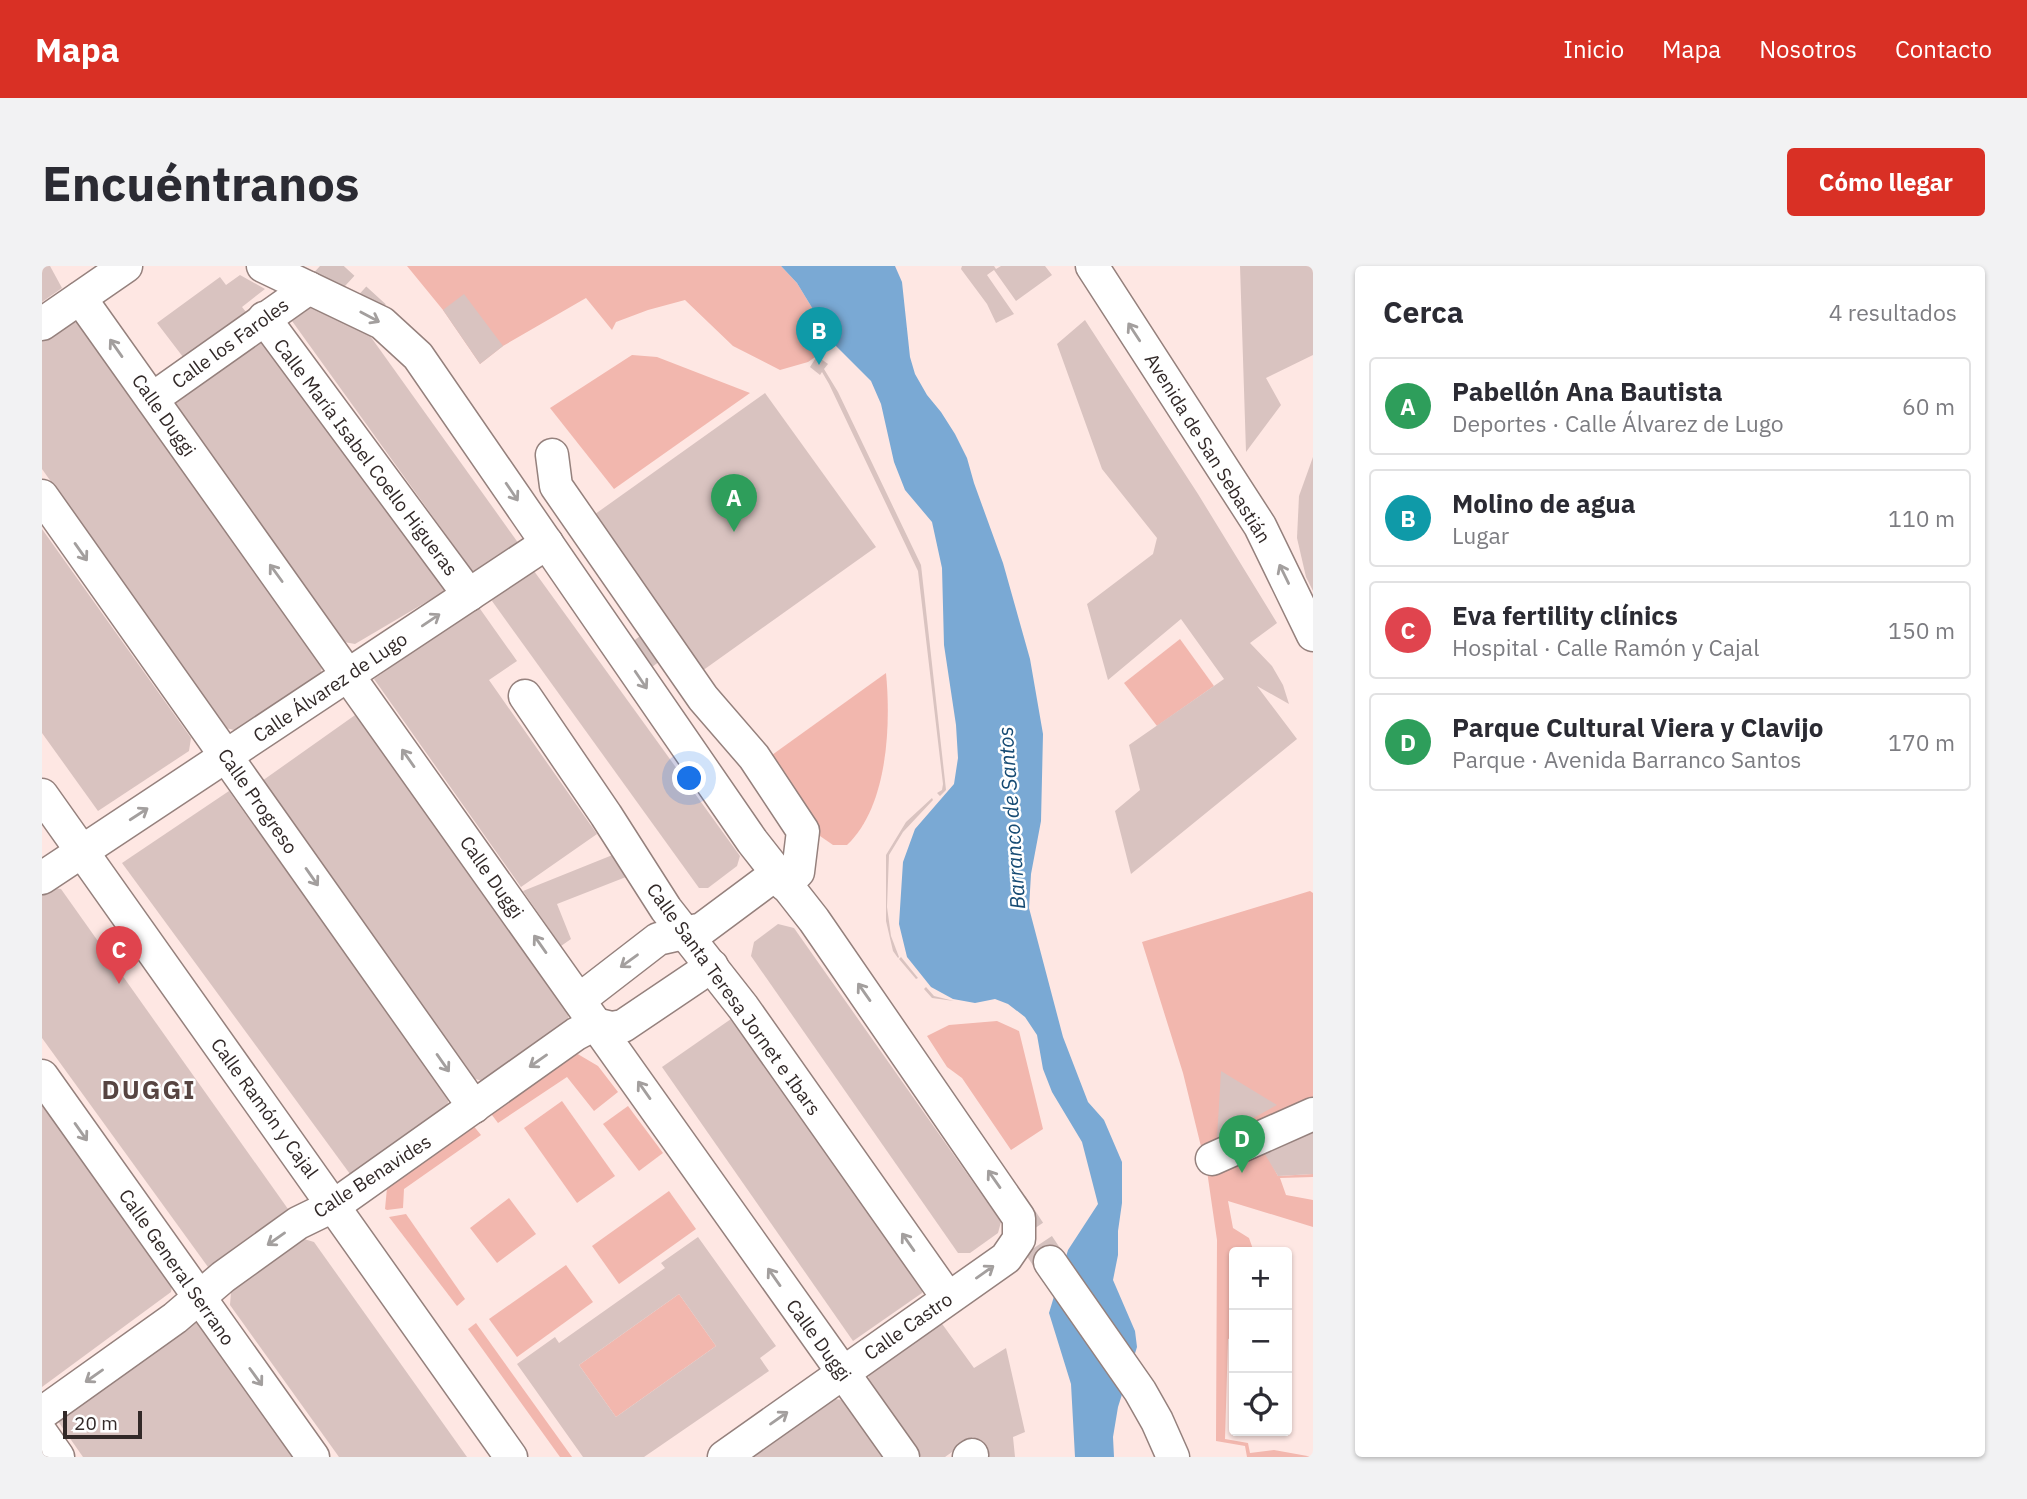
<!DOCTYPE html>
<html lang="es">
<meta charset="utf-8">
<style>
body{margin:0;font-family:"IBM Plex Sans",sans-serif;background:#f2f2f3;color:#2b2b33}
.controls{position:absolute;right:21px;bottom:21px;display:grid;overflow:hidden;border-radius:7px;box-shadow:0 2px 5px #0004}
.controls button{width:63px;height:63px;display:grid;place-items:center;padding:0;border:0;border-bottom:2px solid #e1e1e2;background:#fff;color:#2b2b33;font:35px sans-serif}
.scale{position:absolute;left:21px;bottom:18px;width:79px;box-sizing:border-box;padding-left:7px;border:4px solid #322928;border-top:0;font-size:19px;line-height:24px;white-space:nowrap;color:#322928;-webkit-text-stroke:5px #fff;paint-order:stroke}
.you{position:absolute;left:648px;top:513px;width:24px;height:24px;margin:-18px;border:5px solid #fff;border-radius:50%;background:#1a73e8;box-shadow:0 0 0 10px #1a73e833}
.badge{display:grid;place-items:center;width:46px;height:46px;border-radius:50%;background:#d93025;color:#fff;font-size:23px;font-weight:700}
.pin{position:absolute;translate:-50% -58px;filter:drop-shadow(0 2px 4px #0008)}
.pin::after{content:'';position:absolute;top:37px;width:24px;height:21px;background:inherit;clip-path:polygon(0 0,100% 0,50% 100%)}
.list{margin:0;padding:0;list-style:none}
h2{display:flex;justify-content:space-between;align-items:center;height:91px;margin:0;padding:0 28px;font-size:30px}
h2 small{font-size:23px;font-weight:400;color:#7c7c81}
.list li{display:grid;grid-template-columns:46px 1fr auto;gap:21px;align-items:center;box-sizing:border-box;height:98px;margin:0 14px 14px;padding:0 14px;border:2px solid #e1e1e2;border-radius:7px}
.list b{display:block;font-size:26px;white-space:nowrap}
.list p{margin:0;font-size:23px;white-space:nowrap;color:#7c7c81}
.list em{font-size:23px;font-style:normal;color:#7c7c81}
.icon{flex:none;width:38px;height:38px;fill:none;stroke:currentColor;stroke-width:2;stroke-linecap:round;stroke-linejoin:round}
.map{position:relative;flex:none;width:1271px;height:1191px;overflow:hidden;border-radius:7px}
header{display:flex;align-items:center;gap:42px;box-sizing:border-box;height:98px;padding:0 35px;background:#d93025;color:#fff}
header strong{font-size:33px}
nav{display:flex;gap:38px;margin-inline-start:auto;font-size:24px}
.intro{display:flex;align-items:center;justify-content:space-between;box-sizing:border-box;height:168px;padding:0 42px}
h1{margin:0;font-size:49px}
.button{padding:18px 32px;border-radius:7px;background:#d93025;color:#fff;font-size:24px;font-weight:700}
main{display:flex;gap:42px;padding:0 42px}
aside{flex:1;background:#fff;border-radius:7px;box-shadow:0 2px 5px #0004}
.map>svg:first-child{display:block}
</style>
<header>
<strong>Mapa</strong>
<nav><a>Inicio</a><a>Mapa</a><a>Nosotros</a><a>Contacto</a></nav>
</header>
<div class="intro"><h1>Encuéntranos</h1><a class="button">Cómo llegar</a></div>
<main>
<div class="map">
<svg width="1271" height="1191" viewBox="0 0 1271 1191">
<rect width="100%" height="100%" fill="#fee7e3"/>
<!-- green -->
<g fill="#f2b7ae">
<path d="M365 0H739L755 17 792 78 766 96 738 104 691 80 643 34 606 44 574 56 570 64 544 32 461 80 438 98 401 44Z"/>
<path d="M590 89 615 91 708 127 572 223 508 142Z"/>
<path d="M1138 373 1172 420 1115 460 1082 417Z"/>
<path d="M844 407C849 459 846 540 805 579H791L778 570 723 494Z"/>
<path d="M1268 625 1271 627V866L1222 884 1236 910 1271 908V911L1238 912 1244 929 1271 934V961L1186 935 1191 962 1207 972 1212 986H1192V1071L1186 1073 1183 1173 1206 1177 1208 1187 1232 1184 1271 1191H1205L1203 1180 1174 1175 1175 974 1165 905 1141 807 1100 676Z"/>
<path d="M955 755 977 765 1001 863 969 884 920 812 905 801 885 770 907 759Z"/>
<path d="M534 787 556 800 576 826 552 845 525 811 456 857 447 845Z"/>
<path d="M520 835 573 910 535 937 482 862Z"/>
<path d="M586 840 621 887 597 905 561 858Z"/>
<path d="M430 858 439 869 362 923 361 942 345 944 343 943 345 922Z"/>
<path d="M627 925 654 963 577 1018 550 980Z"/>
<path d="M467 932 494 968 455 997 428 962Z"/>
<path d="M364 948 423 1033 415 1040 347 951Z"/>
<path d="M524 999 551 1036 475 1091 447 1053Z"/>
<path d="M637 1028 674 1080 574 1151 537 1099Z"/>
<path d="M434 1057 530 1191H518L426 1063Z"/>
</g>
<!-- water -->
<path fill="#7aa9d4" d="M739 0H853L860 16 868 91 873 108 885 129 899 146 913 168 925 192 932 217 961 297 988 393 1001 468 999 555 989 608 987 642 1021 771 1046 836 1062 854 1080 896V937L1076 965V989L1071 1014 1093 1065 1095 1081 1076 1141 1071 1171 1072 1191H1033L1029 1118 1007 1047 1026 984 1056 938 1040 876 1010 826 1001 803 995 769 983 751 966 738 953 733 933 737 911 733 889 721 865 691 857 658 861 596 873 563 912 518 916 492 914 459 902 379 900 302 890 256 863 224 852 196 839 138 829 115 792 78 755 17Z"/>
<!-- building -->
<g fill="#d9c3c0" fill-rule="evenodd">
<path d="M0 0H8L20 22 0 36Z"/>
<path d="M920 0H952L954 3 959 0H1003L1010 9 974 35 952 4 945 9 972 48 954 57 945 38 919 3Z"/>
<path d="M1198 0H1271V89L1224 112 1239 139 1204 186Z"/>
<path d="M198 9 223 23 200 41 204 46 141 91 115 57 178 11 184 19Z"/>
<path d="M422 28 461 80 438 98 401 44Z"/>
<path d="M273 39 326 67 477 278 442 308 430 305 250 55Z"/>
<path d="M1043 54 1156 228 1235 357 1208 377 1230 400 1241 419 1247 438 1215 420 1255 473 1089 608 1073 545 1098 524 1087 479 1182 413 1139 353 1066 414 1045 338 1111 288 1115 272 1060 203 1015 78Z"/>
<path d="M25 55 38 57 281 397 278 410 196 465 184 462 0 203V72Z"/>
<path d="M226 68 408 322 313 378 302 376 131 136Z"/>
<path d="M775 90 786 98 782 103 796 126 879 299 904 524 898 530 895 527 900 524 901 518 876 305 787 118 780 106 778 109 768 101Z"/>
<path d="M723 127 834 281 660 405 549 251Z"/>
<path d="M1271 191V325L1264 311 1255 272 1257 230Z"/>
<path d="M0 263 149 472 147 485 56 545 0 467Z"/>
<path d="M492 305 698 590 695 600 666 622H657L450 335 454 327 483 307Z"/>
<path d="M436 340 475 395 447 414 555 568 479 621 332 413Z"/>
<path d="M316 447 527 745 526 756 445 816 433 813 220 515Z"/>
<path d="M187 525 407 832 405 840 308 908 80 597Z"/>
<path d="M890 532 891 534 861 566 847 589 845 641 849 670 857 691 856 692 851 685 844 655V589L864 556Z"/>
<path d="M573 588 584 611 515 638 529 673 519 680 481 625Z"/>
<path d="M5 621 19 623 246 943 166 1001 0 772V625Z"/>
<path d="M736 658 752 662 959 956 956 967 928 987H916L709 690 712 676Z"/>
<path d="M859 691 876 712 874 713 857 693Z"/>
<path d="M884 721 892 730 912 735 890 732 882 723Z"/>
<path d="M689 753 700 756 884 1017 880 1027 811 1075 620 801Z"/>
<path d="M1179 805 1235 839 1175 872Z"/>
<path d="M0 835 131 1015 129 1026 0 1121Z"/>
<path d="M1271 866V908L1236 910 1221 885Z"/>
<path d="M656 971 734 1080 718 1092 727 1105 602 1191H541L475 1098 513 1071 517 1077 623 1002 619 997ZM637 1028 674 1080 574 1151 537 1099Z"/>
<path d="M262 973 272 976 425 1191H297L188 1039 189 1026Z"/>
<path d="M151 1055 162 1057 256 1191H41L13 1151Z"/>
<path d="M898 1055 932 1102 964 1082 983 1166 971 1171 973 1191H945L931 1171 903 1191H879L826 1115 827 1107Z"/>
<path d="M791 1133 803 1134 843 1191H708Z"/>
</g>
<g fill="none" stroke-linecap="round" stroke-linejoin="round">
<!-- minor-tunnel -->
<g stroke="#d5c1be" stroke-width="32" stroke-dasharray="32 16" stroke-linecap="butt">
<path d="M278 0 333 50"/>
<path d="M594 393 621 373"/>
<path d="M970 939 1008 996"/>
</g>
<defs>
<g id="minor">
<path d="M221 0 340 57 376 90 710 575 772 654 977 952V973L964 992 682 1191"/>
<path d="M1050 0 1218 260 1271 369"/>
<path d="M38 32 861 1191"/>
<path d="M222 52 427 329"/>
<path d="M0 58 84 0"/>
<path d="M110 133 267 22"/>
<path d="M510 189 514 220 661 432 712 491 761 565 756 606 743 619"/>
<path d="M0 230 432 841"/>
<path d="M483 430 564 549 624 643 701 741 906 1032"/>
<path d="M0 529 469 1191"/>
<path d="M0 612 505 277"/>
<path d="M537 734 616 673 660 663 734 608"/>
<path d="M0 810 271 1191"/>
<path d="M1170 893 1271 848"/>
<path d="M1008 996 1098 1125 1115 1155 1131 1191"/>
<path d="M0 1147 133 1052 181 1011 256 957 293 939 534 768 553 758 570 762 581 760 670 700"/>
<path d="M0 1168 16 1191"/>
<path d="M927 1191 930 1189"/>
</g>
</defs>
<!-- minor casing -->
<use href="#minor" stroke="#95817d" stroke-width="35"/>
<!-- minor -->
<use href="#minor" stroke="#fff" stroke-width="32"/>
</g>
<!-- one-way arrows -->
<defs><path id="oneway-shaft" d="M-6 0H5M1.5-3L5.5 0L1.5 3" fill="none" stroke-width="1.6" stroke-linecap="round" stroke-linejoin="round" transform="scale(1.75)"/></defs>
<g stroke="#a39f9e">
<use href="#oneway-shaft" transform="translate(328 51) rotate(28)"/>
<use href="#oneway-shaft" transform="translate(1092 66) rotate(-123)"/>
<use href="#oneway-shaft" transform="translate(74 82) rotate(-125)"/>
<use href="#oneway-shaft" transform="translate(470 226) rotate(56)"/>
<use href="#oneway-shaft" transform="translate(39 286) rotate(55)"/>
<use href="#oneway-shaft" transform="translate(234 307) rotate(-126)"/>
<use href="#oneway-shaft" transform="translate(1242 308) rotate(-116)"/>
<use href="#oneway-shaft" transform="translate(389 354) rotate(-34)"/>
<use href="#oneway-shaft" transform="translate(599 414) rotate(56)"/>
<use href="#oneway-shaft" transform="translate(366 492) rotate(-125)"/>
<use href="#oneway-shaft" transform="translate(97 548) rotate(-33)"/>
<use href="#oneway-shaft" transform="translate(270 611) rotate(55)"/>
<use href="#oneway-shaft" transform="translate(498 678) rotate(-125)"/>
<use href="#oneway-shaft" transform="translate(587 695) rotate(144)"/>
<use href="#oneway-shaft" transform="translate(822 726) rotate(-125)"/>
<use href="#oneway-shaft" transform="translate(496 795) rotate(145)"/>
<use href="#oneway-shaft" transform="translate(401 797) rotate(55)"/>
<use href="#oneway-shaft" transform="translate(602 824) rotate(-125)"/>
<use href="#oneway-shaft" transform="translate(39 866) rotate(55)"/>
<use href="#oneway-shaft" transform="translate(952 913) rotate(-125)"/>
<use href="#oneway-shaft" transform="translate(234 973) rotate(145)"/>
<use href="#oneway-shaft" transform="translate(866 976) rotate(-125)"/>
<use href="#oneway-shaft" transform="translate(943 1006) rotate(-35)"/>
<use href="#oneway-shaft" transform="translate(732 1011) rotate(-125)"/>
<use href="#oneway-shaft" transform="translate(52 1110) rotate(145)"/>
<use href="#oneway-shaft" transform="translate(214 1111) rotate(54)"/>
<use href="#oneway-shaft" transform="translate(737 1152) rotate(-35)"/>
</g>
<g text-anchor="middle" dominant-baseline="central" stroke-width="5" stroke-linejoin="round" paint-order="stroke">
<!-- street labels -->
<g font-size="19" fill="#322928" stroke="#fff">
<text transform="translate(188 77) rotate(-36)">Calle los Faroles</text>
<text transform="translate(122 149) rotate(55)">Calle Duggi</text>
<text transform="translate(1166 182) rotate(58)">Avenida de San Sebastián</text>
<text transform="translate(324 191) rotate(53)">Calle María Isabel Coello Higueras</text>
<text transform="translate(288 421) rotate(-34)">Calle Álvarez de Lugo</text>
<text transform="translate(216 535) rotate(55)">Calle Progreso</text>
<text transform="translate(450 611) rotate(55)">Calle Duggi</text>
<text transform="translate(692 733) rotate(54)">Calle Santa Teresa Jornet e Ibars</text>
<text transform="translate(223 842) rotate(54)">Calle Ramón y Cajal</text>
<text transform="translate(330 910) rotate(-33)">Calle Benavides</text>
<text transform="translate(135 1001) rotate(55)">Calle General Serrano</text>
<text transform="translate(866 1060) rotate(-35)">Calle Castro</text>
<text transform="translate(777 1074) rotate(54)">Calle Duggi</text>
</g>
<!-- water labels -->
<g font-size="21" font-style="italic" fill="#154a73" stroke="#fff">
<text transform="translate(969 552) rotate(-94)">Barranco de Santos</text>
</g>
<!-- district labels -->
<g font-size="26" font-weight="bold" letter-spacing="2" fill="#574542" stroke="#fff">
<text x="107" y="823">DUGGI</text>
</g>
</g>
</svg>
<div class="controls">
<button>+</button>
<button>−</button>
<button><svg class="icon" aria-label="locate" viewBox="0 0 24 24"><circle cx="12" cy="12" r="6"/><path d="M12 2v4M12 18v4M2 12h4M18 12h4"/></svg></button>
</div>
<div class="scale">20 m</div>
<div class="you"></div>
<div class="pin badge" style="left:692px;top:266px;background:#2e9e5b">A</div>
<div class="pin badge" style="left:777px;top:99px;background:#0f9aa8">B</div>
<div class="pin badge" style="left:77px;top:718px;background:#e0444e">C</div>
<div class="pin badge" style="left:1200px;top:907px;background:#2e9e5b">D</div>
</div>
<aside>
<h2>Cerca<small>4 resultados</small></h2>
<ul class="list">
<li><span class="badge" style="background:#2e9e5b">A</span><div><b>Pabellón Ana Bautista</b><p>Deportes · Calle Álvarez de Lugo</p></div><em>60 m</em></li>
<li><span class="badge" style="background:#0f9aa8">B</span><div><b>Molino de agua</b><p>Lugar</p></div><em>110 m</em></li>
<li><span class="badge" style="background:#e0444e">C</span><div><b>Eva fertility clínics</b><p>Hospital · Calle Ramón y Cajal</p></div><em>150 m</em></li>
<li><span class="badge" style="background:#2e9e5b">D</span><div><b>Parque Cultural Viera y Clavijo</b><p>Parque · Avenida Barranco Santos</p></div><em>170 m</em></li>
</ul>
</aside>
</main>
